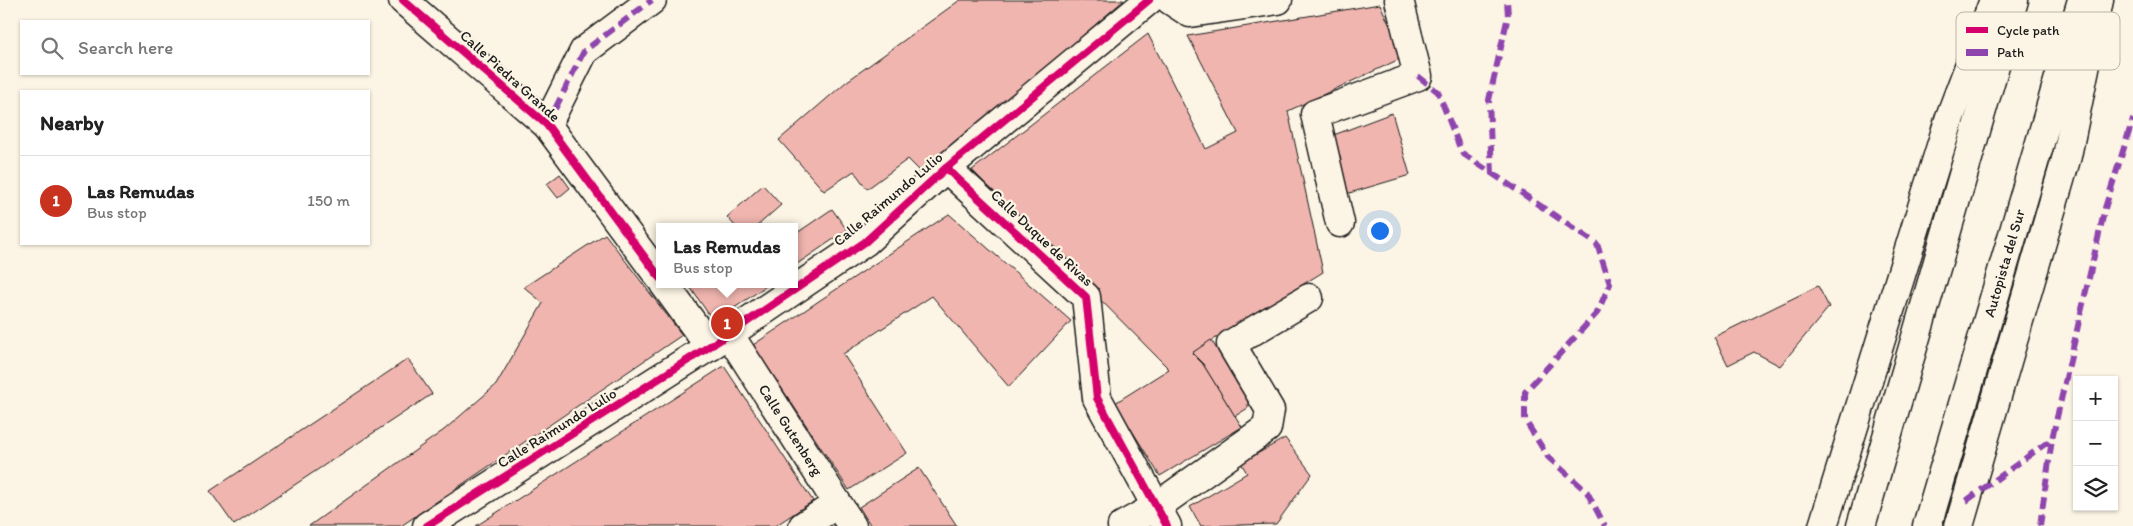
<!DOCTYPE html>
<meta charset="utf-8">
<style>
body{margin:0;font-family:Itim,sans-serif;background:#f2f2f2;color:#222}
.controls{position:absolute;right:15px;bottom:15px;display:grid;overflow:hidden;border-radius:0px;box-shadow:0 1px 4px #0004}
.controls button{width:45px;height:45px;display:grid;place-items:center;padding:0;border:0;border-bottom:1px solid #e0e0e0;background:#fff;color:#222;font:25px sans-serif}
.you{position:absolute;left:1379px;top:230px;width:18px;height:18px;margin:-12px;border:4px solid #fff;border-radius:50%;background:#1a73e8;box-shadow:0 0 0 8px #1a73e833}
.badge{display:grid;place-items:center;width:32px;height:32px;border-radius:50%;background:#c8321e;color:#fff;font-size:16px;font-weight:700}
.pin{position:absolute;translate:-50% -50%;border:2px solid #fff;box-shadow:0 1px 5px #0006}
.popup{position:absolute;left:656px;top:223px;width:142px;height:65px;box-sizing:border-box;display:grid;place-content:center;border-radius:0px;background:#fff;filter:drop-shadow(0 1px 4px #0005);font-size:16px;white-space:nowrap;color:#767676}
.popup b{font-size:19px;color:#222}
.popup::after{content:'';position:absolute;left:50%;top:100%;margin-left:-10px;border:10px solid transparent;border-top-color:#fff}
.list{margin:0;padding:0;list-style:none}
h2{display:flex;justify-content:space-between;align-items:center;height:65px;margin:0;padding:0 20px;font-size:21px}
h2 small{font-size:16px;font-weight:400;color:#767676}
.list li{display:grid;grid-template-columns:32px 1fr auto;gap:15px;align-items:center;box-sizing:border-box;height:90px;padding:0 20px;border-top:1px solid #e0e0e0}
.list b{display:block;font-size:19px;white-space:nowrap}
.list p{margin:0;font-size:16px;white-space:nowrap;color:#767676}
.list em{font-size:16px;font-style:normal;color:#767676}
.icon{flex:none;width:28px;height:28px;fill:none;stroke:currentColor;stroke-width:2;stroke-linecap:round;stroke-linejoin:round}
.map{position:relative;flex:none;width:2133px;height:526px;overflow:hidden}
.search{position:absolute;background:#fff;box-shadow:0 1px 4px #0004;left:20px;top:20px;width:350px;height:55px;display:flex;align-items:center;gap:12px;box-sizing:border-box;padding:0 18px;border-radius:0px;color:#767676;font-size:19px}
.panel{position:absolute;background:#fff;box-shadow:0 1px 4px #0004;left:20px;top:90px;width:350px;height:155px;border-radius:0px}
.map>svg:first-child{display:block}
</style>
<div class="map">
<svg width="2133" height="526" viewBox="0 0 2133 526">
<rect width="100%" height="100%" fill="#fcf5e5"/>
<filter id="ink" filterUnits="userSpaceOnUse"><feTurbulence type="fractalNoise" baseFrequency=".02" numOctaves="2"/><feDisplacementMap in="SourceGraphic" scale="10" xChannelSelector="R" yChannelSelector="G"/><feConvolveMatrix kernelMatrix="1 2 1 2 8 2 1 2 1" color-interpolation-filters="sRGB"/></filter>
<g filter="url(#ink)">
<!-- building -->
<g fill="#f0b5af" stroke="#1c1c1c">
<path d="M960 0H1124L923 174 908 159 867 189 854 171 824 191 779 140 846 82Z"/>
<path d="M1380 4 1404 57 1288 111 1323 272 1192 353 1203 364 1242 427 1160 476 1115 403 1169 369 972 170 1148 34 1206 149 1238 133 1188 36Z"/>
<path d="M1392 113 1410 175 1346 194 1331 136Z"/>
<path d="M560 174 570 188 558 198 547 184Z"/>
<path d="M763 185 781 205 756 227H736L727 217Z"/>
<path d="M832 209 847 230 794 266V235Z"/>
<path d="M949 214 1071 321 1009 387 932 296 843 354 907 453 849 490 753 345Z"/>
<path d="M605 234 682 335 401 526H309L444 430 496 385 543 303 524 287Z"/>
<path d="M688 284H769L714 322Z"/>
<path d="M1818 286 1829 307 1780 366 1754 352 1728 365 1714 337Z"/>
<path d="M1211 340 1248 398V408L1235 416 1203 364 1192 353Z"/>
<path d="M408 359 432 394 234 525 210 491Z"/>
<path d="M724 366 813 501 775 526H476Z"/>
<path d="M1285 438 1312 474 1276 524 1201 526 1190 507 1247 473 1241 463Z"/>
<path d="M919 468 957 526H871L859 507Z"/>
</g>
<g fill="none" stroke-linecap="round" stroke-linejoin="round">
<defs>
<g id="minor">
<path d="M403 0 547 125 660 278"/>
<path d="M1170 0 1190 13 1278 0"/>
<path d="M547 125 584 51 652 0"/>
<path d="M946 168 1086 297 1097 398 1167 526"/>
<path d="M1340 223 1315 114 1418 76 1399 0"/>
<path d="M664 284 710 347"/>
<path id="s1" d="M729 334 852 526"/>
<path d="M427 526 729 334 865 242 946 168 1149 0"/>
<path d="M803 526 837 504"/>
<path d="M1122 526 1156 507 1267 428 1270 410 1231 344 1309 298"/>
</g>
<g id="highway">
<path d="M1823 526 1950 117 1994 0"/>
<path d="M1861 526 2014 0"/>
<path id="s2" d="M1927 526 2082 0"/>
<path d="M1959 526 2067 156 2099 0"/>
</g>
</defs>
<!-- minor casing -->
<use href="#minor" stroke="#1c1c1c" stroke-width="31"/>
<!-- highway casing -->
<use href="#highway" stroke="#1c1c1c" stroke-width="31"/>
<!-- minor -->
<use href="#minor" stroke="#fcf5e5" stroke-width="28"/>
<!-- highway -->
<use href="#highway" stroke="#fcf5e5" stroke-width="28"/>
<!-- quiet -->
<g stroke="#8e44ad" stroke-width="6" stroke-dasharray="12 6" stroke-linecap="butt">
<path d="M1418 76 1438 92 1462 153 1597 244 1610 284 1597 313 1525 392V420L1548 457 1587 492 1605 526"/>
<path d="M547 125 584 51 652 0"/>
<path d="M1492 175 1489 100 1508 16 1507 0"/>
<path d="M1966 501 2052 439"/>
<path d="M2040 526 2052 439 2105 208 2133 119"/>
</g>
<defs>
<g id="cycleway">
<path d="M403 0 547 125 660 278"/>
<path d="M946 168 1086 297 1097 398 1167 526"/>
<path d="M427 526 729 334 865 242 946 168 1149 0"/>
</g>
</defs>
<!-- cycleway casing -->
<use href="#cycleway" stroke="#fcf5e5" stroke-width="11"/>
<!-- cycleway -->
<use href="#cycleway" stroke="#d6006c" stroke-width="8"/>
</g>
</g>
<g text-anchor="middle" dominant-baseline="central" stroke-width="4.5" stroke-linejoin="round" paint-order="stroke">
<!-- street labels -->
<g font-size="15" fill="#1c1c1c" stroke="#fcf5e5">
<text transform="translate(510 76) rotate(42)">Calle Piedra Grande</text>
<text transform="translate(888 199) rotate(-40)">Calle Raimundo Lulio</text>
<text transform="translate(1042 238) rotate(43)">Calle Duque de Rivas</text>
<text stroke="none"><textPath href="#s2" startOffset="274">Autopista del Sur</textPath></text>
<text transform="translate(557 428) rotate(-32)">Calle Raimundo Lulio</text>
<text stroke="none"><textPath href="#s1" startOffset="114">Calle Gutenberg</textPath></text>
</g>
</g>
<!-- legend -->
<rect x="1956" y="12" width="164" height="58" rx="8" fill="#fcf5e5" stroke="#b9b4a9" stroke-width="1"/>
<rect x="1966" y="27" width="22" height="6" fill="#d6006c"/>
<rect x="1966" y="49" width="22" height="7" fill="#8e44ad"/>
<g font-size="14" fill="#1c1c1c">
<text x="1997" y="35">Cycle path</text>
<text x="1997" y="57">Path</text>
</g>
</svg>
<div class="controls">
<button>+</button>
<button>−</button>
<button><svg class="icon" aria-label="layers" viewBox="0 0 24 24"><path d="M12 4l9 5-9 5-9-5zM3 14l9 5 9-5"/></svg></button>
</div>
<div class="you"></div>
<div class="pin badge" style="left:727px;top:323px">1</div>
<div class="popup"><b>Las Remudas</b>Bus stop</div>
<div class="search"><svg class="icon" aria-label="search" viewBox="0 0 24 24"><circle cx="10" cy="10" r="6"/><path d="M15 15l6 6"/></svg>Search here</div>
<section class="panel">
<h2>Nearby<small></small></h2>
<ul class="list">
<li><span class="badge">1</span><div><b>Las Remudas</b><p>Bus stop</p></div><em>150 m</em></li>
</ul>
</section>
</div>
